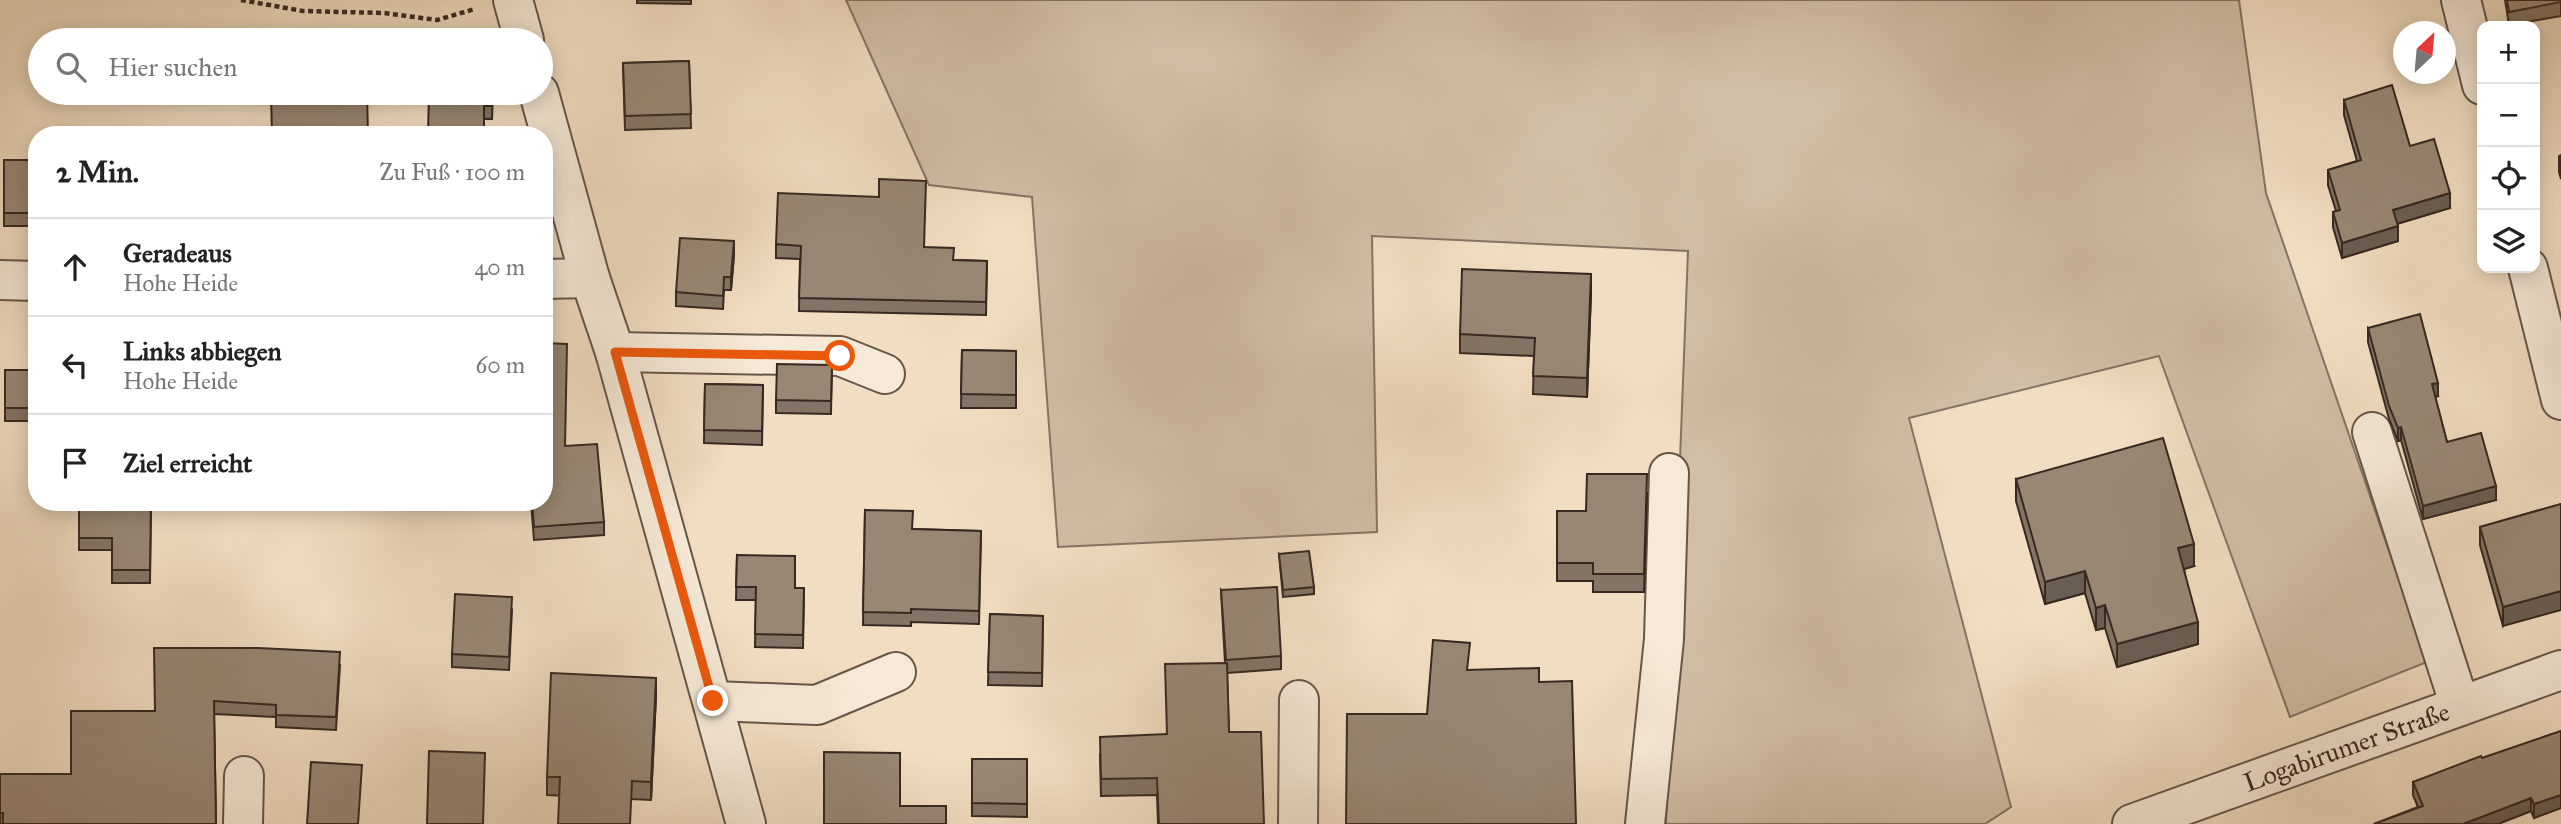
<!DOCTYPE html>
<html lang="de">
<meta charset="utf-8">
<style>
body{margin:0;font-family:"IM FELL Great Primer",serif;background:#f2f2f2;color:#222}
.controls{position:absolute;right:21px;top:21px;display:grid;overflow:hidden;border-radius:14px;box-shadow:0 4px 18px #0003}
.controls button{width:63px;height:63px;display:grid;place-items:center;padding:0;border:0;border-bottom:2px solid #e0e0e0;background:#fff;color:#222;font:35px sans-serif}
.compass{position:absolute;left:2393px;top:21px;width:63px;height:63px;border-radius:50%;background:#fff;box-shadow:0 4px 18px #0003;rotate:26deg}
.stop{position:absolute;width:21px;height:21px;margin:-16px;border:5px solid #ea580c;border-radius:50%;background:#fff}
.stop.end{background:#ea580c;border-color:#fff;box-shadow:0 2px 7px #0008}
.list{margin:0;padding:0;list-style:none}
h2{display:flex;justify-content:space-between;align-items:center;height:91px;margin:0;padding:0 28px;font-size:30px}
h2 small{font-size:23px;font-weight:400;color:#767676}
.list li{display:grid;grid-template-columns:46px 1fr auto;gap:21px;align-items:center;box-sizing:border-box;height:98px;padding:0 28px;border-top:2px solid #e0e0e0}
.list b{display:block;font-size:26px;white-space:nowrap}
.list p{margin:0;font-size:23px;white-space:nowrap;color:#767676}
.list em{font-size:23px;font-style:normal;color:#767676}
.icon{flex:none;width:38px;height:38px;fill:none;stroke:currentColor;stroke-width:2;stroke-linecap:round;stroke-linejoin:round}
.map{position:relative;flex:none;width:2561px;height:824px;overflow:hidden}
.search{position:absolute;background:#fff;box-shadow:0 4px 18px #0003;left:28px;top:28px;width:525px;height:77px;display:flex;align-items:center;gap:18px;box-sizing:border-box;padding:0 24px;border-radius:38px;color:#767676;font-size:26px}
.panel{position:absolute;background:#fff;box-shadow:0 4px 18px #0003;left:28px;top:126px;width:525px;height:385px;border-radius:28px}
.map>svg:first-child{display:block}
</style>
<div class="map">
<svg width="2561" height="824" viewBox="0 0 2561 824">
<rect width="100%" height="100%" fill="#f1ddc1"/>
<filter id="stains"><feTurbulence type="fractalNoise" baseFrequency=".00286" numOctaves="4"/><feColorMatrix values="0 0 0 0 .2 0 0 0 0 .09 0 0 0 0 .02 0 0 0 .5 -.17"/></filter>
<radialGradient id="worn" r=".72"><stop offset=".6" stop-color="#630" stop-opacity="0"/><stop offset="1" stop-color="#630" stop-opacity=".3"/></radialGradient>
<!-- green -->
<path fill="#d1bea6" stroke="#847464" stroke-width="2" d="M846 0H2239L2266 193 2427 662 2290 717 2159 356 1909 418 2011 807 1985 824H1666L1688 251 1372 236 1377 532 1058 547 1032 197 929 185Z"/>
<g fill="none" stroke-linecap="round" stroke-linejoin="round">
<defs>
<g id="minor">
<path d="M513 0 524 40"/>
<path d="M2461 0 2482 85"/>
<path d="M539 93 590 278 615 352 746 824"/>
<path d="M2528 268 2561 400"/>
<path d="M544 279 590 278"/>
<path d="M0 280 37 281"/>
<path d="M615 352 840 356 885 374"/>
<path d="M2372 432 2460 706"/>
<path d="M714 701 817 705 896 672"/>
<path d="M243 824 244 776"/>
<path d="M1298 824 1299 700"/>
<path d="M1645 824 1664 639 1669 473"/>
<path id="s1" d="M2132 824 2561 670"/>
</g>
</defs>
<!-- minor casing -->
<use href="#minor" stroke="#66564a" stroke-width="42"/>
<!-- path -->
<path stroke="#372922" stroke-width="4.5" stroke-dasharray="5 3.5" stroke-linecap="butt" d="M241 0 303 11 384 13 437 20 475 9"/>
<!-- minor -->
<use href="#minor" stroke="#f6e9d7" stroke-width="38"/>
</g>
<!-- wall -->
<g fill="#837465" stroke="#372922" stroke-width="2">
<path d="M637 0H691V4L637 3Z"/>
<path d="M2505 0H2561V16L2509 25Z"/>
<path d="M689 61 691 128 625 130 623 63Z"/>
<path d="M493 93 492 119H484L428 135Z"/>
<path d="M2344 100 2410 146 2450 208 2397 224 2398 241 2342 258 2333 227V212L2336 211 2328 185V170L2357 161 2344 115Z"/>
<path d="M2561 155V179L2559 172V156Z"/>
<rect x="4" y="160" width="33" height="66"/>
<path d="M776 244 925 247 954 260 987 261 986 315 799 311 800 259 776 258Z"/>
<path d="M734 255 731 290H724L723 309 676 306V292Z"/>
<path d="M1591 293 1587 397 1533 394 1534 356 1460 353V334Z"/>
<path d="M2368 328 2438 396 2435 397 2447 442 2496 500 2423 519 2401 440 2398 441 2389 419 2368 342Z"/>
<path d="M962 350 1016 351V408H961Z"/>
<path d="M832 365 831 414 776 413V400Z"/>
<rect x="5" y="370" width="32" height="51"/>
<path d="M705 384 763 385 762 445 704 443Z"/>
<path d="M565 446 604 522V535L534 540 531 502H544Z"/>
<path d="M2016 479 2194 566 2184 569 2198 644 2117 667 2105 628 2096 630 2085 593 2045 604 2016 501Z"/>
<path d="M1647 493 1644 592H1593V581H1557V511H1586Z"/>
<path d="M79 502H151L150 583H112V550H79Z"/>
<path d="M2561 504 2503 626 2480 545V527Z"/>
<path d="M865 510 912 529 981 531 979 624 911 622V626L863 625Z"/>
<path d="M1279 554 1314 587V594L1283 597Z"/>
<path d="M737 555 795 588H804L803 648 755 647 756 600H736Z"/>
<path d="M1221 590 1281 656V669L1227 673 1229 732 1264 824H1158L1157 795 1101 796 1100 754 1166 734 1225 663Z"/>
<path d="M512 610 509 670 452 667V654Z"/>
<path d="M990 614 1043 616 1042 686 988 685Z"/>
<path d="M340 665 336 730 276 727V717L214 714 216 824H0V774H71L155 711Z"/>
<path d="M656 696 651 800 547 795V777Z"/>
<path d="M2561 731V808L2534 818 2531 811 2498 824H2374L2418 807 2413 795V782Z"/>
<path d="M972 759H1027V817L972 816Z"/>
</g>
<!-- shaded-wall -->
<g fill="#6a5e52" stroke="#372922" stroke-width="2">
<path d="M2450 193V208L2393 225V210Z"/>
<path d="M2398 226V241L2342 258V243Z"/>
<path d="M734 241V255L731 290V277Z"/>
<path d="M1591 274V293L1587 397V378Z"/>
<path d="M2438 383V396L2432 398V384Z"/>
<path d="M2401 427V440L2398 441V428Z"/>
<path d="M2496 486V500L2423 519V506Z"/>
<path d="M2194 544V566L2178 571V548Z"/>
<path d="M2085 571V593L2045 604V582Z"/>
<path d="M2561 591V610L2503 626V607Z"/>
<path d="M2105 605V628L2096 630V608Z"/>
<path d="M2198 622V644L2117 667V644Z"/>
<path d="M656 678V696L651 800V782Z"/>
<path d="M2561 795V808L2534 818V804Z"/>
<path d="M2531 798V811L2498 824H2463Z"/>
</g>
<!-- building -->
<g fill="#988775" stroke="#372922" stroke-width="2">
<path d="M2507 0H2561V2L2509 12Z"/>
<path d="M689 61 691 114 625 116 623 63Z"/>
<path d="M2392 85 2410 146 2434 139 2450 193 2393 210 2398 226 2342 243 2333 212 2340 210 2328 170 2361 160 2344 100Z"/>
<path d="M271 93H367L368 135H272Z"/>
<path d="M429 93H493L492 106H484V135H428Z"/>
<rect x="4" y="160" width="33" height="53"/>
<path d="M879 179 926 181 924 247 954 248 953 260 987 261 986 302 799 298 801 246 776 244 778 193 879 197Z"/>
<path d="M680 238 734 241 731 277H724L723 296 676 292Z"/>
<path d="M1462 269 1591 274 1587 378 1533 376 1535 338 1460 334Z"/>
<path d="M2420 314 2438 383 2432 384 2447 442 2481 433 2496 486 2423 506 2401 427 2398 428 2389 406 2368 328Z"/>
<path d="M544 343 567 344 565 446 597 444 604 522 534 527 532 502H544Z"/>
<path d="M962 350 1016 351V395L961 394Z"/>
<path d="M777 364 832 365 831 401 776 400Z"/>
<rect x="5" y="370" width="32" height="38"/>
<path d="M705 384 763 385 762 431 704 430Z"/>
<path d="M2163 438 2194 544 2178 548 2198 622 2117 644 2105 605 2096 608 2085 571 2045 582 2016 479Z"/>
<path d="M1587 474H1647L1644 574H1593V563H1557V511H1586Z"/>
<path d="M79 502H151L150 570H112V538H79Z"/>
<path d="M2561 504V591L2503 607 2480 527Z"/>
<path d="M865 510 913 511 912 529 981 531 979 611 911 609V613L863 612Z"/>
<path d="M1309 551 1314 587 1283 590 1279 554Z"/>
<path d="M737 555 795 556V588H804L803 635 755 634 756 587H736Z"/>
<path d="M1277 587 1281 656 1226 660 1221 590Z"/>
<path d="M455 594 512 597 509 657 452 654Z"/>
<path d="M990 614 1043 616 1042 673 988 672Z"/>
<path d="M1433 640 1470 643 1467 670 1539 668V682L1572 681 1576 824H1346L1347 714H1427Z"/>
<path d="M154 648H258L340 652 336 717 276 715V705L214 701 216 824H3V813H0V774H71V711H155Z"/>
<path d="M1227 663 1229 732H1261L1264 824H1159L1157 778 1101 779 1100 737 1167 734 1165 664Z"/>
<path d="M551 673 656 678 651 782 632 781 630 824H558L560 777H547Z"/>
<path d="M2561 731V795L2534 804 2531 798 2463 824H2374L2423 806 2413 782 2481 756 2482 758Z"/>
<path d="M429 751 485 753 483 824H427Z"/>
<path d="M824 752 900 753V806H946V824H824Z"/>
<path d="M972 759H1027V804L972 803Z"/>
<path d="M311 762 362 765 358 824H307Z"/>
</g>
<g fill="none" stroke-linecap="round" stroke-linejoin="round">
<!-- route -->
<path stroke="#ea580c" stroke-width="9" d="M713 701 615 352 840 356"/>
</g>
<g text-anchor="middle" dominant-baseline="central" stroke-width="5" stroke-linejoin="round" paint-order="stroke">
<!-- street labels -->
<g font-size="26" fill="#372922" stroke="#f6e9d7">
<text stroke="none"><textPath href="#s1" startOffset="228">Logabirumer Straße</textPath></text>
</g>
</g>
<rect width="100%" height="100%" filter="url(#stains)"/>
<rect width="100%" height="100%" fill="url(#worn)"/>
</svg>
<div class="controls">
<button>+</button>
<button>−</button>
<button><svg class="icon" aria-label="locate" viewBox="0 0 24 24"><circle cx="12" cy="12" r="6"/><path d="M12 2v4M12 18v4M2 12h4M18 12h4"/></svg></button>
<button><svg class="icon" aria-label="layers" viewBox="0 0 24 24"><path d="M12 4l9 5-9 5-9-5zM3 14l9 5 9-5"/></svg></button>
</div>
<svg class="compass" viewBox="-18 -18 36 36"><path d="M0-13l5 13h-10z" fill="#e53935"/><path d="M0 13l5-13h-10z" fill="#767676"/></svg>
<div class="stop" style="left:840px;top:356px"></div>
<div class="stop end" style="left:713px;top:701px"></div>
<div class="search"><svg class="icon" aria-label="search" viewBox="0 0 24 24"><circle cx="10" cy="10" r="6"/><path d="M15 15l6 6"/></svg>Hier suchen</div>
<section class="panel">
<h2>2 Min.<small>Zu Fuß · 100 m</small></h2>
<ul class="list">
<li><svg class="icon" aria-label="ahead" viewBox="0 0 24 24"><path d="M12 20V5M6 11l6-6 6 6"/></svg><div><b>Geradeaus</b><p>Hohe Heide</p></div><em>40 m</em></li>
<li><svg class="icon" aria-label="left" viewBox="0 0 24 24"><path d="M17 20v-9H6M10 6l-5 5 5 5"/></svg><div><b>Links abbiegen</b><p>Hohe Heide</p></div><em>60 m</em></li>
<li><svg class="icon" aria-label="arrive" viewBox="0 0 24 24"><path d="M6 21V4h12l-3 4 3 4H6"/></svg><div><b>Ziel erreicht</b></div></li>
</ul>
</section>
</div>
